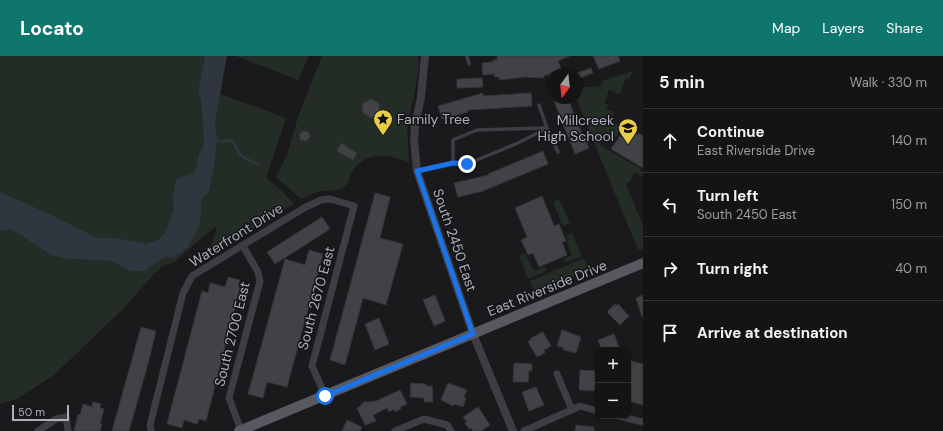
<!DOCTYPE html>
<meta charset="utf-8">
<style>
body{margin:0;font-family:"DM Sans",sans-serif;background:#212122;color:#f1f3f6}
.controls{position:absolute;right:12px;bottom:12px;display:grid;overflow:hidden;border-radius:8px;box-shadow:0 1px 3px #0004}
.controls button{width:36px;height:36px;display:grid;place-items:center;padding:0;border:0;border-bottom:1px solid #333334;background:#141415;color:#f1f3f6;font:20px sans-serif}
.compass{position:absolute;left:547px;top:12px;width:36px;height:36px;border-radius:50%;background:#141415;box-shadow:0 1px 3px #0004;rotate:195deg}
.scale{position:absolute;left:12px;bottom:10px;width:57px;box-sizing:border-box;padding-left:4px;border:2px solid #adafbb;border-top:0;font-size:11px;line-height:14px;white-space:nowrap;color:#adafbb;-webkit-text-stroke:3px #151517;paint-order:stroke}
.stop{position:absolute;width:12px;height:12px;margin:-9px;border:3px solid #1a73e8;border-radius:50%;background:#fff}
.stop.end{background:#1a73e8;border-color:#fff;box-shadow:0 1px 4px #0008}
.list{margin:0;padding:0;list-style:none}
h2{display:flex;justify-content:space-between;align-items:center;height:52px;margin:0;padding:0 16px;font-size:17px}
h2 small{font-size:13px;font-weight:400;color:#9d9ea0}
.list li{display:grid;grid-template-columns:26px 1fr auto;gap:12px;align-items:center;box-sizing:border-box;height:64px;padding:0 16px;border-top:1px solid #333334}
.list b{display:block;font-size:15px;white-space:nowrap}
.list p{margin:0;font-size:13px;white-space:nowrap;color:#9d9ea0}
.list em{font-size:13px;font-style:normal;color:#9d9ea0}
.icon{flex:none;width:22px;height:22px;fill:none;stroke:currentColor;stroke-width:2;stroke-linecap:round;stroke-linejoin:round}
.map{position:relative;flex:none;width:643px;height:375px;overflow:hidden}
header{display:flex;align-items:center;gap:24px;box-sizing:border-box;height:56px;padding:0 20px;background:#0f766e;color:#fff}
header strong{font-size:19px}
nav{display:flex;gap:22px;margin-inline-start:auto;font-size:14px}
main{display:flex}
aside{flex:1;background:#141415}
.map>svg:first-child{display:block}
</style>
<header>
<strong>Locato</strong>
<nav><a>Map</a><a>Layers</a><a>Share</a></nav>
</header>
<main>
<div class="map">
<svg width="643" height="375" viewBox="0 0 643 375">
<rect width="100%" height="100%" fill="#1a1a1c"/>
<!-- green -->
<g fill="#242c26">
<path d="M0 0H205L198 35 201 45 203 82 217 81 215 66 220 38 286 62 266 122 282 135 294 148 223 190 210 193 217 173 215 171 174 206 163 210 154 218 125 251 54 319 17 343 0 348V175L11 173 51 199 67 203 112 205 126 213 131 186 116 182H98L48 157 0 136Z"/>
<path d="M236 0H309L298 24Z"/>
<path d="M322 0H418L419 8 415 36 407 70 409 106C387 99 369 94 353 114 350 119 349 127 345 130 335 137 328 133 318 136 312 137 306 141 301 143L276 121 287 99 298 61Z"/>
<path d="M633 15 629 23 626 22 620 38 609 34 604 47 608 49 606 53 614 56 610 65 621 70 616 82 606 77 600 89 641 113 640 114 643 116V121L635 116 631 123V125L626 128 643 170V193L638 194 576 42H577V32L600 30 603 25Z"/>
<path d="M559 143 570 167 563 170 553 146Z"/>
<path d="M572 177 582 200 565 207 563 203 572 199 567 187 568 184 566 179Z"/>
<path d="M525 197 534 215 545 211 547 215 528 223 519 200Z"/>
<path d="M584 202 589 214 535 237 530 225Z"/>
</g>
<!-- water -->
<path fill="#303640" d="M205 0H227L215 66 217 81 214 112 209 135 201 145V161L197 175 188 191 174 201H164L145 215H130L112 205 67 203 51 199 11 173 0 175V136L48 157 98 182H116L146 188 160 183 165 177 174 152 173 139 176 123 195 116 199 98 204 90 201 45 198 35Z"/>
<g fill="none" stroke-linecap="round" stroke-linejoin="round">
<!-- stream -->
<path stroke="#303640" stroke-width="2.5" d="M215 84 222 86C237 80 234 93 242 100 247 104 254 106 260 109"/>
</g>
<!-- building -->
<g fill="#414246" stroke="#353438">
<path d="M497 0H570L558 5 561 12 550 17V19H544V22L526 21 499 24V21H495L494 18 483 19 482 7 493 6V4H497Z"/>
<path d="M593 0H618L620 5 599 13Z"/>
<path d="M591 12 593 17 577 23V17Z"/>
<path d="M482 22 483 31 457 32V23Z"/>
<path d="M483 37V40L531 37 532 50 468 54V56L442 63 438 50Z"/>
<path d="M553 42H568L577 67 589 92 575 98Z"/>
<path d="M371 43 379 47 380 57 371 62 363 57 362 48Z"/>
<path d="M630 74 638 79 639 77 643 80V112L611 93 620 80 625 83Z"/>
<path d="M303 75 308 76 310 81 306 85 300 84 299 78Z"/>
<path d="M341 87 357 97 353 104 337 95Z"/>
<path d="M543 95 548 108 483 135 458 141 454 127 489 119 488 118Z"/>
<path d="M375 137 390 141 380 182 403 188 386 249 363 242 345 309 330 304Z"/>
<path d="M542 140 554 170 559 168 566 185 562 186 567 199 539 211 533 197 528 199 521 184 527 181 515 152Z"/>
<path d="M322 161 330 173 275 208 267 196Z"/>
<path d="M309 194 323 198 287 331 267 326 263 342 248 338 285 203 305 209Z"/>
<path d="M228 221 240 224 238 231 240 232 206 365 199 363 197 368 184 364 182 372 167 368 202 235 208 237 210 227 225 231Z"/>
<path d="M435 239 445 265 434 270 423 244Z"/>
<path d="M643 239V261H642L636 242Z"/>
<path d="M615 248 616 250 618 248 629 260 620 269 607 256Z"/>
<path d="M379 262 389 288 375 294 365 268Z"/>
<path d="M141 271 156 275 149 304 129 375H112Z"/>
<path d="M562 274 581 281 576 297 563 294 564 292 557 290Z"/>
<path d="M543 276 551 290 544 294 545 297 537 301 528 286 531 283V282Z"/>
<path d="M614 278 620 294H602L598 284Z"/>
<path d="M628 304 643 308V349L628 345Z"/>
<path d="M514 307 532 308V315L529 314 528 326H513Z"/>
<path d="M580 314 598 315 597 330H595L594 335 579 334Z"/>
<path d="M411 327 426 328V330H432L433 346H424V342L410 341Z"/>
<path d="M448 327 467 334 464 341 466 342 463 351 454 348 453 350 441 344Z"/>
<path d="M536 331 544 349 529 355 522 336Z"/>
<path d="M400 334 407 348 400 351 401 353 395 356 394 353 389 356 387 352 373 359 376 365 365 369 357 352 361 350V348L366 345 367 347 370 345 371 346 376 345Z"/>
<path d="M93 346 101 348 100 352 104 353 100 367 102 368 100 375H74L78 358 80 359 83 348 92 351Z"/>
<path d="M478 351 490 369 481 375H473L471 372 469 373 465 367 467 366 463 361Z"/>
<path d="M347 364 362 371 360 375H342Z"/>
<path d="M576 369 594 371V375H575Z"/>
</g>
<g fill="none" stroke-linecap="round" stroke-linejoin="round">
<!-- service -->
<g stroke="#3d3d43" stroke-width="3.5">
<path d="M467 0 469 8"/>
<path d="M453 107V84L477 74 547 72 558 96"/>
<path d="M417 115 453 107 467 108 518 87 547 72 539 49"/>
</g>
<!-- minor -->
<g stroke="#3d3d43" stroke-width="7">
<path d="M557 318 572 354"/>
<path d="M618 360 643 366"/>
<path d="M241 374 229 342 260 225 258 216 243 190"/>
<path d="M38 375 56 363 66 361 68 375"/>
<path d="M151 375 150 369 183 237 192 220 304 152 321 144 330 143 354 150 312 310 325 339"/>
<path d="M395 375 424 363 447 369 451 375"/>
<path d="M524 375 580 350 598 355"/>
</g>
<!-- tertiary -->
<path stroke="#3d3d43" stroke-width="8" d="M425 0 421 41 415 69 414 83 417 115 473 278 513 375"/>
<!-- primary -->
<path stroke="#575860" stroke-width="10" d="M239 375 643 207"/>
</g>
<g fill="none" stroke-linecap="round" stroke-linejoin="round">
<!-- route -->
<path stroke="#1a73e8" stroke-width="5" d="M325 340 473 278 417 115 453 107 467 108"/>
</g>
<!-- icons -->
<defs>
<symbol id="sight-pin" viewBox="-11 -11 22 30"><path d="M0 17L-7.5 6A9.5 9.5 0 1 1 7.5 6Z" fill="#e9cc45" stroke="#151517"/><path d="M0-6L1.8-2.2L6-1.7L2.9 1.2L3.7 5.4L0 3.3L-3.7 5.4L-2.9 1.2L-6-1.7L-1.8-2.2Z" fill="#111"/></symbol>
<symbol id="school-pin" viewBox="-11 -11 22 30"><path d="M0 17L-7.5 6A9.5 9.5 0 1 1 7.5 6Z" fill="#e9cc45" stroke="#151517"/><path d="M0-5L7-2L0 1L-7-2ZM-4 1L0 2.5L4 1V4Q0 6-4 4Z" fill="#111"/></symbol>
</defs>
<g fill-rule="evenodd">
<use href="#sight-pin" x="372" y="52" width="22" height="30"/>
<use href="#school-pin" x="617" y="61" width="22" height="30"/>
</g>
<g text-anchor="middle" dominant-baseline="central" stroke-width="3" stroke-linejoin="round" paint-order="stroke">
<!-- poi labels -->
<g font-size="14" fill="#adafbb" stroke="#151517" text-anchor="start">
<text x="397" y="63">Family Tree</text>
<text x="614" y="64" text-anchor="end">Millcreek<tspan x="614" dy="16">High School</tspan></text>
</g>
<!-- street labels -->
<g font-size="14" fill="#adafbb" stroke="#151517">
<text transform="translate(236 179) rotate(-32)">Waterfront Drive</text>
<text transform="translate(455 184) rotate(71)">South 2450 East</text>
<text transform="translate(547 232) rotate(-22)">East Riverside Drive</text>
<text transform="translate(316 242) rotate(-75)">South 2670 East</text>
<text transform="translate(232 278) rotate(-76)">South 2700 East</text>
</g>
</g>
</svg>
<div class="controls">
<button>+</button>
<button>−</button>
</div>
<svg class="compass" viewBox="-18 -18 36 36"><path d="M0-13l5 13h-10z" fill="#e53935"/><path d="M0 13l5-13h-10z" fill="#9d9ea0"/></svg>
<div class="scale">50 m</div>
<div class="stop" style="left:325px;top:340px"></div>
<div class="stop end" style="left:467px;top:108px"></div>
</div>
<aside>
<h2>5 min<small>Walk · 330 m</small></h2>
<ul class="list">
<li><svg class="icon" aria-label="ahead" viewBox="0 0 24 24"><path d="M12 20V5M6 11l6-6 6 6"/></svg><div><b>Continue</b><p>East Riverside Drive</p></div><em>140 m</em></li>
<li><svg class="icon" aria-label="left" viewBox="0 0 24 24"><path d="M17 20v-9H6M10 6l-5 5 5 5"/></svg><div><b>Turn left</b><p>South 2450 East</p></div><em>150 m</em></li>
<li><svg class="icon" aria-label="right" viewBox="0 0 24 24"><path d="M7 20v-9h11M14 6l5 5-5 5"/></svg><div><b>Turn right</b></div><em>40 m</em></li>
<li><svg class="icon" aria-label="arrive" viewBox="0 0 24 24"><path d="M6 21V4h12l-3 4 3 4H6"/></svg><div><b>Arrive at destination</b></div></li>
</ul>
</aside>
</main>
